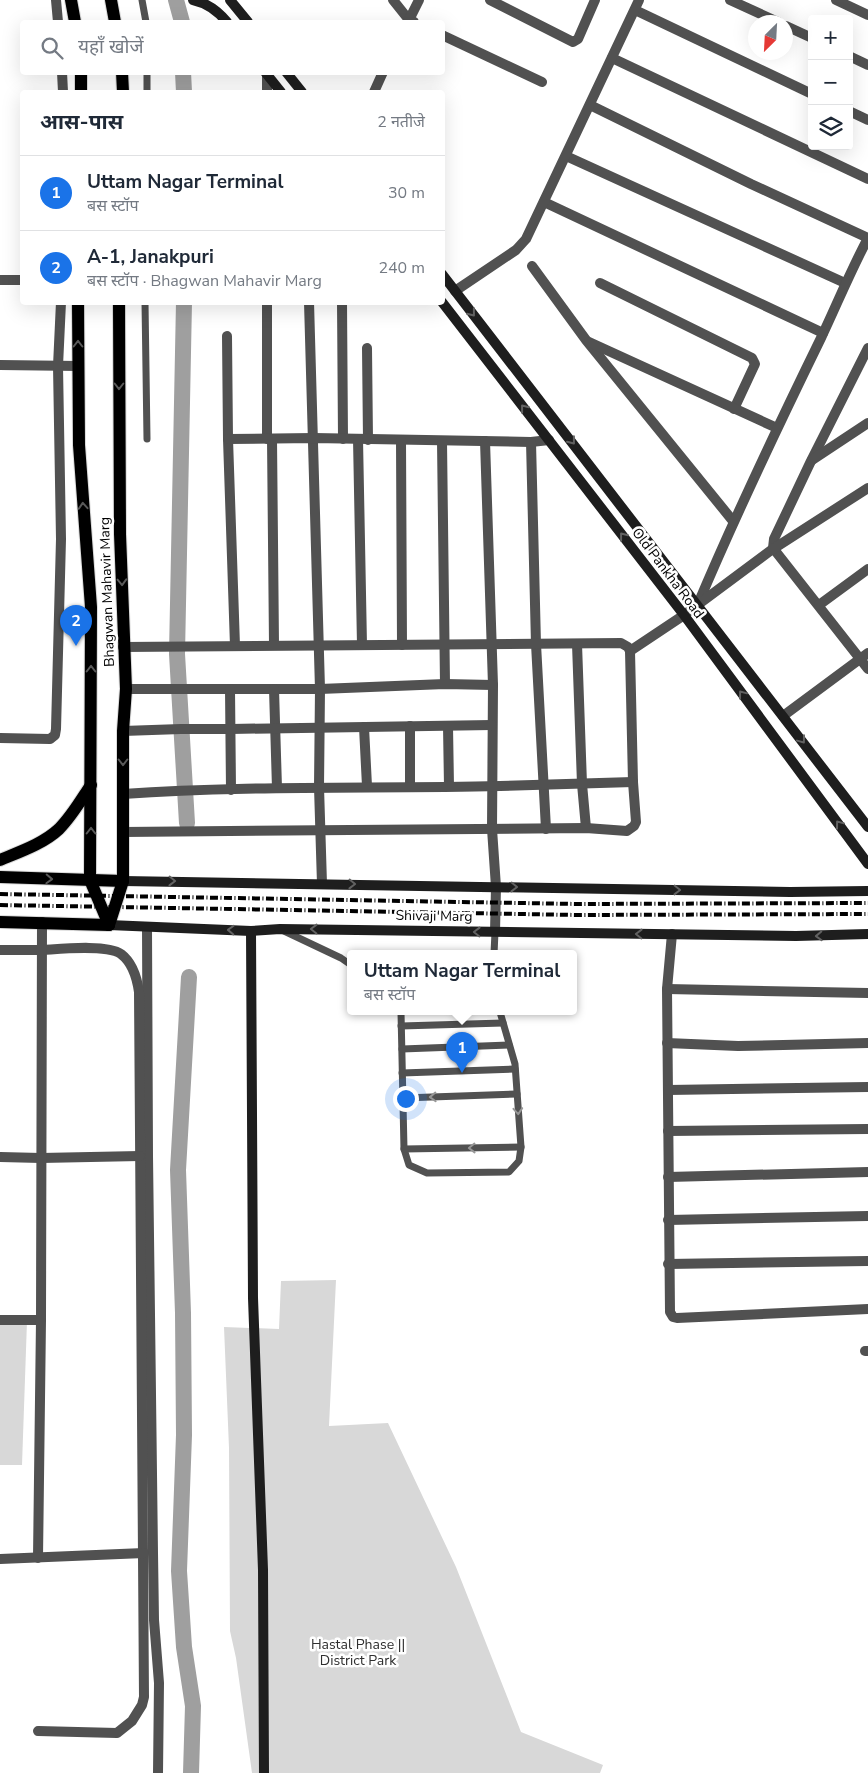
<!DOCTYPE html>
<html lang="hi">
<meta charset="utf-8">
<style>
body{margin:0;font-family:"Nunito Sans","Noto Sans Devanagari",sans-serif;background:#f2f2f3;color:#1f2937}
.controls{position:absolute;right:15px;top:15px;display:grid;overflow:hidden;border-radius:5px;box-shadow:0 5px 20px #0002}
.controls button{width:45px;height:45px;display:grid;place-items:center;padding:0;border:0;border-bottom:1px solid #e0e1e3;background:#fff;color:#1f2937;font:25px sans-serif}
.compass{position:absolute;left:748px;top:15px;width:45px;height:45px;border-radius:50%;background:#fff;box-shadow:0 5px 20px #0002;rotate:204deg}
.you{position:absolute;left:405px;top:1098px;width:18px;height:18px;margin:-12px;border:4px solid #fff;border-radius:50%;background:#1a73e8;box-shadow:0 0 0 8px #1a73e833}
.badge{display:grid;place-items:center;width:32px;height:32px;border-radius:50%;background:#1a73e8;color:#fff;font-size:16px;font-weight:700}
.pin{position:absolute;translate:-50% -41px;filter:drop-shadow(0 1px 2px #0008)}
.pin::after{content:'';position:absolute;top:26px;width:18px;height:15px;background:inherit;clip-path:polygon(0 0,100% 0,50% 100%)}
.popup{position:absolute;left:347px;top:950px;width:230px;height:65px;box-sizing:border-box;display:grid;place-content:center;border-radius:5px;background:#fff;filter:drop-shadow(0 1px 4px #0005);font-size:16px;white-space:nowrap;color:#747a83}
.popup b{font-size:19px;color:#1f2937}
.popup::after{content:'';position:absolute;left:50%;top:100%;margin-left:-10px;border:10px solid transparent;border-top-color:#fff}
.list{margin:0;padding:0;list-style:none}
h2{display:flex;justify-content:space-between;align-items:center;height:65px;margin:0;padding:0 20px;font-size:21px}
h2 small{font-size:16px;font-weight:400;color:#747a83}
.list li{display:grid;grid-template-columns:32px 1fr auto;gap:15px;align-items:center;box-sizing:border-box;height:75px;padding:0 20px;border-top:1px solid #e0e1e3}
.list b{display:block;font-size:19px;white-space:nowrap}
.list p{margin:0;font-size:16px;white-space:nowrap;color:#747a83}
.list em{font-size:16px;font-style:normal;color:#747a83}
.icon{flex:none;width:28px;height:28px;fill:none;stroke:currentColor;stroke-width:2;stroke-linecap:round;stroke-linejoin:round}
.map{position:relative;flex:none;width:868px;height:1773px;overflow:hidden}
.search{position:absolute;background:#fff;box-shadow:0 5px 20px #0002;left:20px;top:20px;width:425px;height:55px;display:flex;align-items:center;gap:12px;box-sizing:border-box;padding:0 18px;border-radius:5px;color:#747a83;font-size:19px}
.panel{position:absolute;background:#fff;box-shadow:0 5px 20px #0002;left:20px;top:90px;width:425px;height:215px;border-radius:5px}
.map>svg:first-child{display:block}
</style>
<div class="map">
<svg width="868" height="1773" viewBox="0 0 868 1773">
<rect width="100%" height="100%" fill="#fff"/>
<!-- green -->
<g fill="#d8d8d8">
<path d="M336 1280 329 1426 388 1423 456 1567 521 1732 603 1765 600 1773H252L236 1658 230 1631 229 1448 224 1327 279 1329 281 1281Z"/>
<path d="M0 1321H27L22 1465H0Z"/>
</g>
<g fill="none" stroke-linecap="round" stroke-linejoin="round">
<!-- canal -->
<g stroke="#9f9f9f" stroke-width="16">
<path d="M176 0 182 22"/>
<path d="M183 72 184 92"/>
<path d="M184 302 177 654 187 823"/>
<path d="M189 977 178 1170 183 1313 184 1435 179 1571 184 1647 193 1706 191 1773"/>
</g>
<defs>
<g id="primary">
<path d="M71 0 75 22"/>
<path d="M111 0 115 22"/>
<path d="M122 72 123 92"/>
<path d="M81 92V72"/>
<path d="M78 302 79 445 91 607 90 880 109 925"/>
<path d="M0 860C19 852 43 844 59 829 72 816 81 800 91 785"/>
<path d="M0 877 123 881"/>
<path d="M0 922 109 925"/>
<path d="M109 925 123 881V731L126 689 120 534 119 302"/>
</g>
</defs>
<!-- primary casing -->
<use href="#primary" stroke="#dbdbdb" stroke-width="14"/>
<!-- lane -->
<g stroke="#515151" stroke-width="7">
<path d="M142 0 146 22"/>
<path d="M147 92V72"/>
<path d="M145 302 147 439"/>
<path d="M284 931 341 958 351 965"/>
<path d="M494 954 495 932"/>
<path d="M401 1012 404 1149 409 1165 427 1173 509 1172 519 1161 521 1147 515 1064 500 1012"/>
<path d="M401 1026 503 1023"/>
<path d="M402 1049 509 1045"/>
<path d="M402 1073 515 1069"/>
<path d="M403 1098 517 1094"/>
<path d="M404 1149 521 1147"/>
</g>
<!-- street -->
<g stroke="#515151" stroke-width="10">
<path d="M56 0 58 22"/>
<path d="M393 0 409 20 414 22"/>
<path d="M490 0 573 42 578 39 595 0"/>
<path d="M730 0 778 22"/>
<path d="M836 0 868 15"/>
<path d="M635 10 812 94"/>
<path d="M408 22 419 0"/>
<path d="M786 26 812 38"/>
<path d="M442 35 542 82"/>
<path d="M849 56 868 65"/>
<path d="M612 58 868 179"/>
<path d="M62 72 63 92"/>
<path d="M267 74V92"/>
<path d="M374 92 383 72"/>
<path d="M590 105 751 184 868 238"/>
<path d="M849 111 868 120"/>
<path d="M566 156 845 283"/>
<path d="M544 202 823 333"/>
<path d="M532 266 586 340 733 521"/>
<path d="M0 280H22"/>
<path d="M600 283 752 358 755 364 734 409"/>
<path d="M455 291 516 250 526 239 639 0"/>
<path d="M267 302V439"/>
<path d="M309 302 320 689 319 787 322 884"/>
<path d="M342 302 343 439"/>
<path d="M227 336 228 439 235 646"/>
<path d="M589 342 777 428"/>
<path d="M367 348 368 440"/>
<path d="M868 348 811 461 774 539 773 548 868 669"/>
<path d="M0 365 78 366"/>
<path d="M228 439 314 438 531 442 549 440"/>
<path d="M272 439 274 645"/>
<path d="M358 439 362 645"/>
<path d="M401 440 402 645"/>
<path d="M442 441 445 684"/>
<path d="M485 441 493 685 492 829 496 887 495 932"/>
<path d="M531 442 536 644 546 829"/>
<path d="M812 460 868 423"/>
<path d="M698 604C736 514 778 426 821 338 837 304 851 270 868 238"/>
<path d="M819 605 868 569"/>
<path d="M577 644 582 784 586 828"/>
<path d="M123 647 621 643 628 647 630 651 633 782 636 822 634 826 627 831 586 828 123 832"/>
<path d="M630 651 684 615 770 551 868 488"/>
<path d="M126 689H320L445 684 493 685"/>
<path d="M230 689 231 790"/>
<path d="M274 689 277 788"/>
<path d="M783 716 868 653"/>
<path d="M448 726 449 786"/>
<path d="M364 727 367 786"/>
<path d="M123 731 181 729H231L492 725"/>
<path d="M0 738 50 739 55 735 56 729 61 539 58 366 61 302"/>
<path d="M410 786V726"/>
<path d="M123 794C249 785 374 789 500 786 544 785 588 783 633 782"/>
<path d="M147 927 148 1156 153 1553 154 1620 159 1683 158 1773"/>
<path d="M672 934 667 989 670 1312 673 1317 677 1318 868 1309"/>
<path d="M0 950C14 950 29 950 43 950 60 949 107 944 121 954 133 963 137 978 139 992L144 1697 142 1705 132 1721 117 1733 38 1731"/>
<path d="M667 989 868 993"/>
<path d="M667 1043 738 1046 868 1043"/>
<path d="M668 1090 868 1087"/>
<path d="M668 1131 868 1129"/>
<path d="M0 1157 41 1158 140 1156"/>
<path d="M668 1177 868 1172"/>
<path d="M668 1220 868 1216"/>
<path d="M668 1264 868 1261"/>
<path d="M0 1320H41"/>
<path d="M865 1351H868"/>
<path d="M38 1558 41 1320 42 922"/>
<path d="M0 1559 144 1553"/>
</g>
<!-- secondary -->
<g stroke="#1e1e1e" stroke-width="10">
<path d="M193 0C207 3 218 11 227 22"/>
<path d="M230 0 248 22"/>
<path d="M265 72 281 92"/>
<path d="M286 72 302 92"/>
<path d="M442 274 868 827"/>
<path d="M442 302 684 615 868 864"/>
<path d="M123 881 790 892 868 891"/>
<path d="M109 925 251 931 280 929 796 936 868 934"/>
<path d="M251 931 253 1298 263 1570 264 1773"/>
</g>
<!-- primary -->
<use href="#primary" stroke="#000" stroke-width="12"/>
<!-- rail -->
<g stroke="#000" stroke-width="4" stroke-dasharray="8 2.5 1 2.5" stroke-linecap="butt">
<path d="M0 894 578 904 868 903"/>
<path d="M0 905 578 915 868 914"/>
</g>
</g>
<!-- one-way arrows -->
<defs><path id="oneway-chevron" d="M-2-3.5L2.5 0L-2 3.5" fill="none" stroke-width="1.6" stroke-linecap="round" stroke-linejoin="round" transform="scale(1.25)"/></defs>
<g stroke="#626262">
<use href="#oneway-chevron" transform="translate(472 313) rotate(52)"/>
<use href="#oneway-chevron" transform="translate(524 408) rotate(-128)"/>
<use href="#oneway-chevron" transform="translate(572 441) rotate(52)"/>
<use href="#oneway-chevron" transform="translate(623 536) rotate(-128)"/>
<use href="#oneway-chevron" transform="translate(742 694) rotate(-127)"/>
<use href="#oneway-chevron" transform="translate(802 740) rotate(53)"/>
<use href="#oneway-chevron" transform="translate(839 824) rotate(-127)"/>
<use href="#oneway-chevron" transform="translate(172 881) rotate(1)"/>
<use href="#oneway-chevron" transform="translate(352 884) rotate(1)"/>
<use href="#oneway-chevron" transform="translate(514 887) rotate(1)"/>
<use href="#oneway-chevron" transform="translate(677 890) rotate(1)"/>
<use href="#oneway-chevron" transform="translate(314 929) rotate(-179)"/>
<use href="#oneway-chevron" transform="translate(231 930) rotate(-178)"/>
<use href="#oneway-chevron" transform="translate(477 932) rotate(-179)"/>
<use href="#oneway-chevron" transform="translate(639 934) rotate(-179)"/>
<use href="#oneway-chevron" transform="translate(819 936) rotate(178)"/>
</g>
<g stroke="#595959">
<use href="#oneway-chevron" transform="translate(78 344) rotate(-90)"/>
<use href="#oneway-chevron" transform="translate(119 386) rotate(90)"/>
<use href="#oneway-chevron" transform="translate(83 506) rotate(-94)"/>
<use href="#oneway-chevron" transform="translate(122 582) rotate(88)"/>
<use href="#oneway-chevron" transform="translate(91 669) rotate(-90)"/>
<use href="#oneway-chevron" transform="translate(123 762) rotate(90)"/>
<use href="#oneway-chevron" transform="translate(91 831) rotate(-90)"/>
<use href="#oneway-chevron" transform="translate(49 879) rotate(2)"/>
</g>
<g stroke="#979797">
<use href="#oneway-chevron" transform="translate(433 1097) rotate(178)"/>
<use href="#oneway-chevron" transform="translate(518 1111) rotate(86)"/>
<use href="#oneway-chevron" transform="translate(472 1148) rotate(179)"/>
</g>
<g text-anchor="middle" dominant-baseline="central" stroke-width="5" stroke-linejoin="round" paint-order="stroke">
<!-- street labels -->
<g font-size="14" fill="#000" stroke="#fff">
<text transform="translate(668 573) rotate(53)">Old Pankha Road</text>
<text transform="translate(107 592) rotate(-92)">Bhagwan Mahavir Marg</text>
<text transform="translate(434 916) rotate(1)">Shivaji Marg</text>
</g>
<!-- park labels -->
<g font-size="14" fill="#2f2f2f" stroke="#fff">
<text x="358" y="1644">Hastal Phase ||<tspan x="358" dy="16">District Park</tspan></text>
</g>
</g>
</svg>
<div class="controls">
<button>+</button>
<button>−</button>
<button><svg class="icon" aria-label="layers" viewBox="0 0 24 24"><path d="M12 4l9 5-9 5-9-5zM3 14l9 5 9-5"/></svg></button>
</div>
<svg class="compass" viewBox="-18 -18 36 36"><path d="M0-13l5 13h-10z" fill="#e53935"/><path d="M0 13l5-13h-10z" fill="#747a83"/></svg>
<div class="you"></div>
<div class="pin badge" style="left:462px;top:1073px">1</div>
<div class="popup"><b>Uttam Nagar Terminal</b>बस स्टॉप</div>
<div class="pin badge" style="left:76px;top:646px">2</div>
<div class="search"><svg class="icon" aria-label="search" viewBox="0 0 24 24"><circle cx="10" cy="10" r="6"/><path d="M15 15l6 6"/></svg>यहाँ खोजें</div>
<section class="panel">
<h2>आस-पास<small>2 नतीजे</small></h2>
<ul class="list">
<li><span class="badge">1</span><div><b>Uttam Nagar Terminal</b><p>बस स्टॉप</p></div><em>30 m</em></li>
<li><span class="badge">2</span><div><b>A-1, Janakpuri</b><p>बस स्टॉप · Bhagwan Mahavir Marg</p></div><em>240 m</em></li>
</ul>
</section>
</div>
